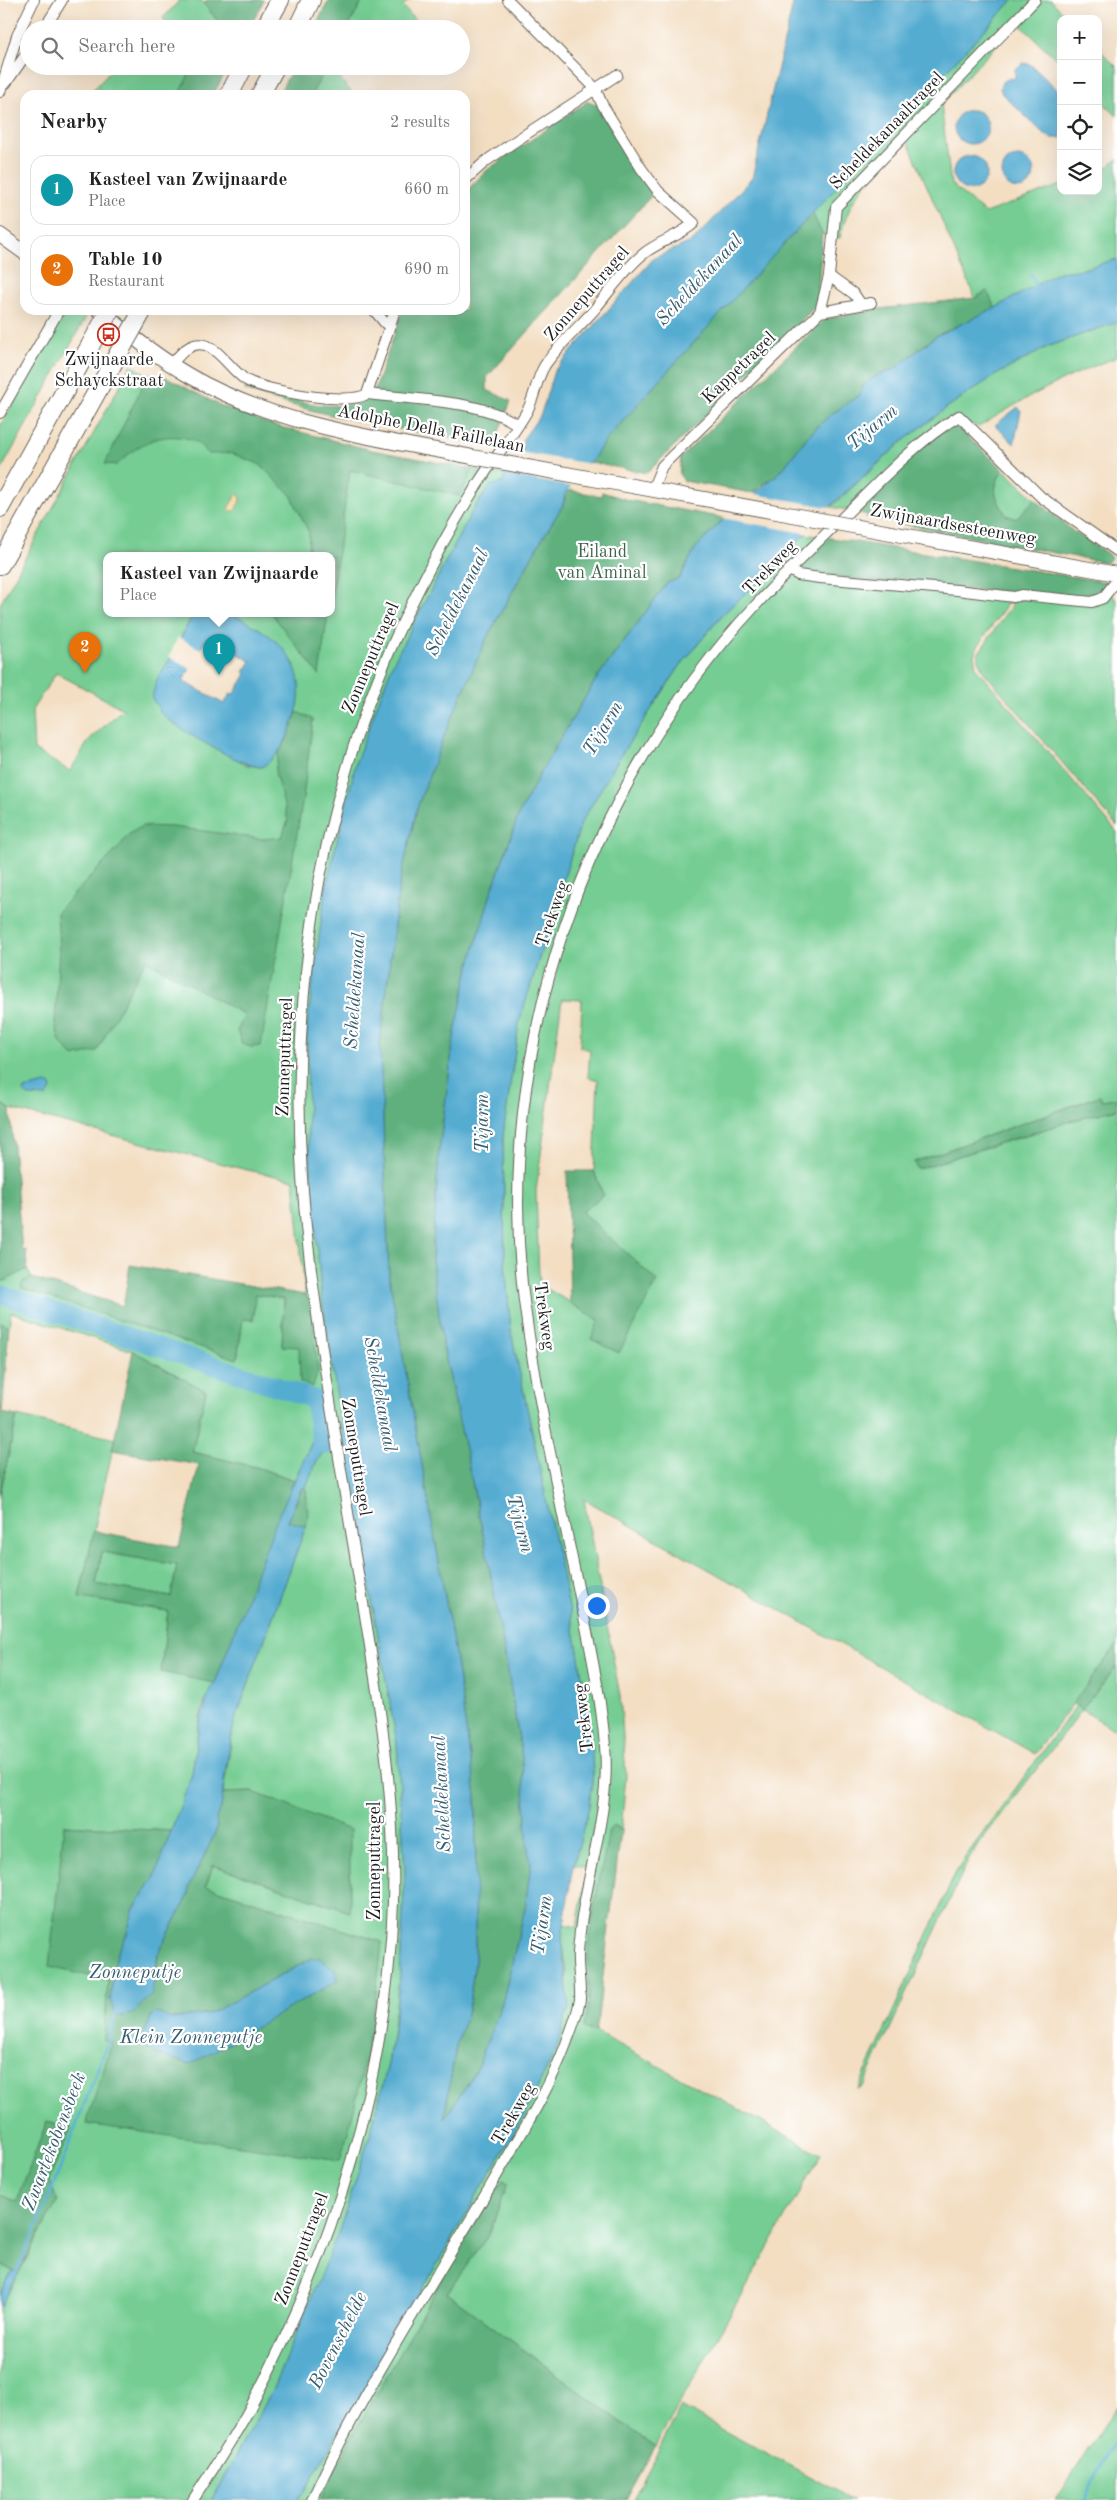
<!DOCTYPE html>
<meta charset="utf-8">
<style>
body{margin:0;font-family:"Old Standard TT",serif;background:#f6f6f6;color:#222}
.controls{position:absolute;right:15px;top:15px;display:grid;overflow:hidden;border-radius:10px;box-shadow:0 5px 20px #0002}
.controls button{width:45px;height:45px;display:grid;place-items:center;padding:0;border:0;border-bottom:1px solid #e0e0e0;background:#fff;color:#222;font:25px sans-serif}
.you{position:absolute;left:596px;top:1605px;width:18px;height:18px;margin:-12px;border:4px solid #fff;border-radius:50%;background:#1a73e8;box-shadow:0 0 0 8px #1a73e833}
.badge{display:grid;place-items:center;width:32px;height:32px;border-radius:50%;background:#db2777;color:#fff;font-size:16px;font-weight:700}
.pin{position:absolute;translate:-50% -41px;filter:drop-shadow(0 1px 2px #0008)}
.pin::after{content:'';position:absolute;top:26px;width:18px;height:15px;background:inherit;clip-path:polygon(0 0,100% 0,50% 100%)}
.popup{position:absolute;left:103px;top:552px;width:232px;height:65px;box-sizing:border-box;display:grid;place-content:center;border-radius:10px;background:#fff;filter:drop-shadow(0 1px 4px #0005);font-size:16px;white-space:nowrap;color:#767676}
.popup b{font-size:19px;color:#222}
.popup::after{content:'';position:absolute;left:50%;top:100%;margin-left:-10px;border:10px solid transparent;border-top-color:#fff}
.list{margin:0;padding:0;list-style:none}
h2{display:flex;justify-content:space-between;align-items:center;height:65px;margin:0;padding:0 20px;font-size:21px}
h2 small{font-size:16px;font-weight:400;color:#767676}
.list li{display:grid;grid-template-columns:32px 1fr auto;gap:15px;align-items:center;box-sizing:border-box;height:70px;margin:0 10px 10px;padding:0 10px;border:1px solid #e0e0e0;border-radius:15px}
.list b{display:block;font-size:19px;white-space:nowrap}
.list p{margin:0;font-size:16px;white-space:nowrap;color:#767676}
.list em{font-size:16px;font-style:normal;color:#767676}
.icon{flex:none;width:28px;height:28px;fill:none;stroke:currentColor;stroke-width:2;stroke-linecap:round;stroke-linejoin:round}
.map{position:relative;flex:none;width:1117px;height:2500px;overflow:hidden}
.search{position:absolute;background:#fff;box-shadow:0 5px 20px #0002;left:20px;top:20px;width:450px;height:55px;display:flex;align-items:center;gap:12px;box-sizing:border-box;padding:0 18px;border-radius:28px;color:#767676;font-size:19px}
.panel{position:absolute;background:#fff;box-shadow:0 5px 20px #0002;left:20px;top:90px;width:450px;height:225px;border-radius:15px}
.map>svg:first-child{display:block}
</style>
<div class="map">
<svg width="1117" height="2500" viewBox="0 0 1117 2500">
<rect width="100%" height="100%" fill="#fff"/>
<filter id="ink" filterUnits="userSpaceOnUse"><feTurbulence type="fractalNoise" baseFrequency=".02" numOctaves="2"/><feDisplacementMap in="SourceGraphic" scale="10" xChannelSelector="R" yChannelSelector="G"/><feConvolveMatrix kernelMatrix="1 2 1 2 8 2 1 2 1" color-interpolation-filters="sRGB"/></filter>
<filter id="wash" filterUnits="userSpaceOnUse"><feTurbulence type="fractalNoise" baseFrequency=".0096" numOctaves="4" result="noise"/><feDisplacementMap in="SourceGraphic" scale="20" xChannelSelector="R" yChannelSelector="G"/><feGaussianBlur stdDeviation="1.12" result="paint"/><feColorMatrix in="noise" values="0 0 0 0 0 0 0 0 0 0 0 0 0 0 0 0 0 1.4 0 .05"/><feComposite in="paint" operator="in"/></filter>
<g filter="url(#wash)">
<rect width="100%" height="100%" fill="#f3dec2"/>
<!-- green -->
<g fill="#74cd93" stroke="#487458" fill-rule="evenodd">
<path d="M180 0H201L217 20 212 29H160L166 22 163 18Z"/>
<path d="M363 0H409L403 6 423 29H347Z"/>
<path d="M1013 0H1051L1069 19H1061V63L1018 23 941 104 951 184 985 213 1061 185V191H1098V171L1108 167 1117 159V259L1080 270 1059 272 995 308 987 291 975 298 907 140C875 174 851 190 840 238L822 234 812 213Z"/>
<path d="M1098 48 1117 67V116L1098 98Z"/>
<path d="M116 66H193L179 95 90 93Z"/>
<path d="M327 66H371L340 79 354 95H311Z"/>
<path d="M75 310 86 317 0 472V426L60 320Z"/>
<path d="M1117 322V357C1067 376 1024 398 979 427L959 419 852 511 831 507 903 441 949 406 994 376 1049 346Z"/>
<path d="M131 365 203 406 460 496 473 469 506 475 502 483 483 495 470 515 393 663 357 759 326 886 307 1026 308 1136 321 1293 344 1443 397 1743 405 1870 400 1974 388 2064 370 2135 339 2231 272 2391 211 2500H0V2309L57 2201 49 2180 71 2128 47 2121 17 2202 0 2194V1494L17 1416 115 1439 79 1597 168 1611 161 1672 215 1683C197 1706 197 1745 192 1773 188 1792 178 1812 171 1831L64 1825 108 1980 104 2039 339 2160C362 2087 374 2018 382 1942L206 1886 213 1865 350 1912 253 1792 223 1793 234 1723 306 1526C309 1514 306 1502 306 1490 306 1479 316 1461 323 1454L322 1445 312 1442 294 1480 256 1467 192 1452 206 1391 133 1351 11 1312 9 1326 0 1323V1280L5 1281 27 1269 32 1278 23 1281 237 1359 243 1318 253 1320 256 1294 284 1299 282 1346H299L308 1297 305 1295 294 1180 243 1169 10 1109 0 1103V604ZM106 556H332V614H229C258 627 277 639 295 665L262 767 247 765 181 728 165 717 152 698C162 668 179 642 193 614H106ZM56 673 123 709 89 740 70 771 34 750 32 710Z"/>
<path d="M1003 469 1035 499 1016 519 1006 515C994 495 991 490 1003 469Z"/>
<path d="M805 534 831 538 800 569 1012 597 977 647 974 655 976 668 1117 832V1098L1102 1100 1099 1096 914 1162 918 1169 1074 1120 1117 1109V1645L1035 1754 584 1499 620 1696 626 1775 621 1831 617 1827C607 1864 593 1902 589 1940 586 1972 594 1997 584 2028L596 2032 821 2154 655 2447 447 2293 489 2234 508 2183 503 2180 463 2242 350 2440 320 2500H299L523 2117 556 2050 567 1974 562 1938 564 1924 577 1927 587 1868 574 1864 589 1807 593 1773 590 1728 577 1645 511 1332 505 1263 503 1135 509 1090 519 1023 581 823 619 758 680 666 722 615ZM562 999 582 1000 580 1047 590 1050 588 1077 598 1080 594 1171 603 1195 581 1212 592 1224 618 1353 599 1320 541 1285 539 1277 536 1191Z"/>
<path d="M1111 593 1117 601V826L984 672 978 660V654L1013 603 1019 600Z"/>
<path d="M102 1552 177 1565 171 1597 96 1584Z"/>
<path d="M1117 1666V1731L1082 1710 978 1845 967 1863 864 2085 858 2089 956 1872 966 1856 1076 1706 1082 1709Z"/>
<path d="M0 2264 12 2270 0 2295Z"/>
<path d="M1117 2405V2500H1056Z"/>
<path d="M681 2407 853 2500H633Z"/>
</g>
<!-- forest -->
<g fill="#5fb07d" stroke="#3e664c" fill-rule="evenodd">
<path d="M207 0H264L249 29H212L217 20 204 4Z"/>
<path d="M329 0H363L347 29H314Z"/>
<path d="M193 66H229L213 95H179Z"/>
<path d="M294 66H327L311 95H278Z"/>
<path d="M588 101 597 104 652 195 487 377V390L511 401 493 447C408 429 327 420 245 390L246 386C282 396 336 418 372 397L403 310H465V192L487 170Z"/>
<path d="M812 212 822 234 817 305 647 473 588 462 593 460 604 442 646 395Z"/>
<path d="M987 291 995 308 936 336 893 370 880 374 861 394 829 416 808 436 781 471 752 493 684 481 679 474 681 457 825 319 879 309 975 298Z"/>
<path d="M148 374 164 376 219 405 272 425 372 450 473 469 460 496 350 470 332 593V556H308L309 533 291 495 259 464 231 453 209 454C204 449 197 441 190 439 159 431 138 444 117 465L105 464Z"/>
<path d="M954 424 1003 469C991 490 994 495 1006 515L1016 519 1035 499 1074 532 1108 554 1111 558 1107 563 866 517 868 515 852 511 914 454Z"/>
<path d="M568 490 601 496 602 492 628 500 724 518 695 549 679 579 667 583 597 678 547 761 519 814 491 893 469 967 454 1037 439 1151 432 1260 443 1345 485 1543 508 1672 522 1758 528 1851 531 1862 525 1909 503 2000 476 2071 444 2119 456 2046 468 2010 475 1962 476 1797 455 1654 389 1276 380 1044 399 885 417 808 444 736 485 641 536 549 563 505Z"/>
<path d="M831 538 1106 582V588L1095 599 891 583 801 571 799 570Z"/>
<path d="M272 614H328L319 675Z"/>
<path d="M297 712 313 719 303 798 261 1046 251 1047 242 1044 237 1031 245 1015 146 960 97 1051 74 1057 60 1042 55 1023 59 948 57 912 119 847 128 835 142 826 173 827 263 839 282 837 288 820 275 772 278 754 286 741Z"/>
<path d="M1100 1096 1102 1100 1117 1098V1109L1074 1120 917 1169 914 1162Z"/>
<path d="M0 1103 10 1109 22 1251 26 1250 27 1269 5 1281 0 1280Z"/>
<path d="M567 1171H594L603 1195 582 1212 657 1281 619 1353 591 1339 599 1320 570 1303Z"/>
<path d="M130 1265 305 1295 311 1305 318 1371 313 1387 300 1382 299 1347 282 1346 284 1299 256 1294 253 1320 243 1319 237 1359 21 1288 23 1281 32 1278 123 1306Z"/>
<path d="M0 1323 9 1326 2 1413 17 1416 0 1494Z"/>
<path d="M133 1351 206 1391 192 1452 256 1467 294 1480 215 1683 161 1672 168 1611 79 1598 94 1531 179 1547 199 1465 112 1450ZM102 1552 177 1565 171 1597 96 1584Z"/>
<path d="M306 1487 308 1518 306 1526 288 1522 302 1489Z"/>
<path d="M1117 1645V1666L1082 1709 1072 1704Z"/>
<path d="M253 1792 350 1830V1912L213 1865 206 1886 382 1942C374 2019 362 2086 340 2160L86 2124 112 2043 104 2040 108 1980 49 1967 64 1825 171 1831 154 1879 133 1910 127 1934 117 1953 110 2000 156 1978 158 1954 189 1895V1887L217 1829 216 1818 221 1808 223 1793ZM311 1959 335 1971 337 1981 140 2039 148 2026 171 2019 211 2013Z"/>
<path d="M613 1826 621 1831 596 2032 583 2028C594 1997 586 1972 589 1940 593 1904 603 1866 609 1830Z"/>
<path d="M47 2121 71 2128 49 2180 57 2201 18 2273 0 2264V2194L17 2202Z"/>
<path d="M503 2180 508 2183 489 2234 447 2293 655 2447 626 2500H320L350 2440 463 2242Z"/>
</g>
<!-- sand -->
<path fill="#eeda9e" stroke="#857b5d" d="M237 494H239L241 499 235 511H230L228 508Z"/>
<!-- water -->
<g fill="#54acd1" stroke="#386476" fill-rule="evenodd">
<path d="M794 0H1013L806 220 646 395 604 442 593 460 588 463 565 494 563 505 536 549 485 641 444 736 417 808 399 885 380 1044 389 1276 455 1654 476 1797 475 1962 468 2010 456 2046 444 2119 476 2071 503 2000 525 1909 531 1862 528 1851 522 1758 508 1672 485 1543 443 1345 432 1260 439 1151 454 1037 469 967 491 893 519 814 547 761 597 678 667 583 680 578 695 549 720 523 781 471 808 436 829 416 861 394 862 386 880 374 893 370 936 336 995 308 1059 272 1080 270 1117 259V322L1049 346 994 376 949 406 903 441 836 501 778 563 722 615 680 666 619 758 581 823 519 1023 503 1135 505 1263 511 1332 577 1645 590 1728 593 1773 589 1807 572 1871 562 1938 569 2007 556 2050 523 2117 299 2500H211L272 2391 339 2231 370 2135 388 2064 394 2025 400 1974 405 1870 397 1743 344 1443 321 1293 308 1136 307 1026 326 886 357 759 393 663 470 515 491 485 502 483 523 447V439L541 414 554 371 654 258 693 241 752 178ZM549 1881 545 1923 541 1926 546 1884Z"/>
<path d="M1024 63 1031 65 1061 93V138H1051L1044 134 1002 94 1000 88 1002 82 1010 78 1015 79V69Z"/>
<circle cx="971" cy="127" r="17"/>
<circle cx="970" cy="173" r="17"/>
<circle cx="1018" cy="173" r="16"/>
<path d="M1018 407 1021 411 1014 444 995 425Z"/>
<path d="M193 614C204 614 216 613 228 614 237 615 247 622 255 626 295 650 310 681 292 725 286 742 278 757 262 767 244 768 180 730 165 717 160 712 156 704 152 698L156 681 171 658ZM207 638 251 661 244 672 246 674 234 694 231 693 224 704 183 681Z"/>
<path d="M46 1084H50L52 1088 46 1097 29 1096 23 1092 24 1089Z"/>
<path d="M312 1442 322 1445 323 1454 318 1459 306 1487 301 1489 288 1521 306 1526 234 1723 225 1773 221 1808 216 1818 217 1829 189 1887V1895L158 1954 152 1994 132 2014 122 2016 115 2014 110 2000 117 1953 127 1934 133 1910 154 1879 192 1774 199 1726 210 1689 215 1683 277 1519Z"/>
<path d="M320 1958 335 1970 337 1981 191 2064C175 2059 147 2055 140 2039L148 2026 151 2016 158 2013 171 2019 211 2013 311 1959Z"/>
<path d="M12 2270 18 2273 0 2309V2295Z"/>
</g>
<!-- pier -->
<g fill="#f3dec2">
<path d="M518 452 590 464 573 487 504 474Z"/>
<path d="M749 493 833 508 809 534 722 518Z"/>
<path d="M178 637 202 650 191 669 169 657Z"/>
</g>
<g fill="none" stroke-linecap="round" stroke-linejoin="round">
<!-- stream -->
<g stroke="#54acd1" stroke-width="3">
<path d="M1031 275 1037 289"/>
<path d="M15 2276 46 2205 111 2034 115 2014"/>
<path d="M1085 2500 1101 2462 1117 2439"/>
</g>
<!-- river -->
<g stroke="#54acd1" stroke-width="19">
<path d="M0 1294 314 1399 322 1445H326"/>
<path d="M541 1945 551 1856"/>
</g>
</g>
</g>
<g filter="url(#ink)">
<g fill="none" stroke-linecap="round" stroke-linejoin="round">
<defs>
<g id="minor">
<path d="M44 29 62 0"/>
<path d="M6 83 29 50"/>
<path d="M0 92 17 36 34 0"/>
<path d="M465 180 486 161 517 140 617 75"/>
<path d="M829 276 854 294 861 304"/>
<path d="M374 310 385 323 390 325"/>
<path d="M820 312 829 276 836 207 1035 0"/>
<path d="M171 365C180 354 190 341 205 345 219 349 232 371 246 380 265 391 348 406 367 394"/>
<path d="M367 394C410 399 483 400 518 425"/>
<path d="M367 394 395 310"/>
<path d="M0 413 59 310"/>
<path d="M652 490 662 466 672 456 820 312 871 303"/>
<path d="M789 570 798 575 820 578 957 590 1014 597 1022 595 1092 602 1103 598 1117 580"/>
<path d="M193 2500C213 2469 234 2438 251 2406 334 2249 387 2079 393 1902 396 1796 379 1701 362 1597 344 1488 325 1379 311 1270 280 1034 310 802 419 589 437 553 457 516 479 482 494 458 513 436 527 411 535 397 536 379 545 365 558 346 578 328 594 310 609 292 624 270 642 255 658 241 679 237 694 223L658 191 641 168 602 104 595 88 508 0"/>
<path d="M312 2500C362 2391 429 2290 490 2187 517 2140 547 2095 566 2044 571 2030 578 2014 580 1999 581 1984 577 1968 578 1953 582 1883 611 1817 605 1746 601 1696 590 1647 580 1597 560 1499 537 1400 524 1301 493 1050 585 790 755 606 784 574 815 545 845 515 881 480 916 442 959 416L1041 497 1117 551"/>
</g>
<g id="secondary">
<path d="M0 235 25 253"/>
<path d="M99 310C128 333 156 356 188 375 274 425 376 438 472 457"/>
<path d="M610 482 782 513"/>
<path d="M858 527 1117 574"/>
</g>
<g id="motorway">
<path d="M264 29 280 0"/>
<path d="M297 29 311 0"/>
<path d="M229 95 244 66"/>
<path d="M260 95 276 66"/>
<path d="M0 508 86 353"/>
<path d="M0 565 108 372"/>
</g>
</defs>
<!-- minor casing -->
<use href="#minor" stroke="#676056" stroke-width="12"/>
<!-- secondary casing -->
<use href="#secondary" stroke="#676056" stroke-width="16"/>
<!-- motorway casing -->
<use href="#motorway" stroke="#676056" stroke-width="20"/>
<!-- minor -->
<use href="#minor" stroke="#fff" stroke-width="10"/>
<!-- secondary -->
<use href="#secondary" stroke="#fff" stroke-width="14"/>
<!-- motorway -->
<use href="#motorway" stroke="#fff" stroke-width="18"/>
<defs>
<g id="secondary-bridge">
<path d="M472 457 610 482"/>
<path d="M782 513 858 527"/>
</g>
<g id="motorway-bridge">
<path d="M86 353 110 310"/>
<path d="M108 372 143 310"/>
</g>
</defs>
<!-- secondary-bridge casing -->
<use href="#secondary-bridge" stroke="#676056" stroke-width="16" stroke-linecap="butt"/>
<!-- motorway-bridge casing -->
<use href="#motorway-bridge" stroke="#676056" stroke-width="20" stroke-linecap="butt"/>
<!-- secondary-bridge -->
<use href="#secondary-bridge" stroke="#fff" stroke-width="14"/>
<!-- motorway-bridge -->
<use href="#motorway-bridge" stroke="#fff" stroke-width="18"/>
</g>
</g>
<!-- icons -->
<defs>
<symbol id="bus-ring" viewBox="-11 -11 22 22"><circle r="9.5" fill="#fff" stroke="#c8321e" stroke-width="1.5"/><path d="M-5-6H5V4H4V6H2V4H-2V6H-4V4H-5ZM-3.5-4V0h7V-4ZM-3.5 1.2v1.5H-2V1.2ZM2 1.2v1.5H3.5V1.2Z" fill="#c8321e"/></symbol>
</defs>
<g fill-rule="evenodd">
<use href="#bus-ring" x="96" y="322" width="25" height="25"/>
</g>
<g text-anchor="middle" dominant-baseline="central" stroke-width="4.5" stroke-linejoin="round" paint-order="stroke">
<!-- street labels -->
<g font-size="18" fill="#1c1c1c" stroke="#fff">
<text transform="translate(887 131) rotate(-46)">Scheldekanaaltragel</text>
<text transform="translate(587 294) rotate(-49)">Zonneputtragel</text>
<text transform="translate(739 368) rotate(-44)">Kappetragel</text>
<text transform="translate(431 429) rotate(11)">Adolphe Della Faillelaan</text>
<text transform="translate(953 525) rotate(10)">Zwijnaardsesteenweg</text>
<text transform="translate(770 568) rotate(-46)">Trekweg</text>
<text transform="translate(371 658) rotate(-67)">Zonneputtragel</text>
<text transform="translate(553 914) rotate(-71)">Trekweg</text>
<text transform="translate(285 1057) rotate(-88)">Zonneputtragel</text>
<text transform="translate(544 1316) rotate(82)">Trekweg</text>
<text transform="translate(356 1457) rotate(81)">Zonneputtragel</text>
<text transform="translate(584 1718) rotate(-97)">Trekweg</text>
<text transform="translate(375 1861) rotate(-90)">Zonneputtragel</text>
<text transform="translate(514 2114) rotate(-60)">Trekweg</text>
<text transform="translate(302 2249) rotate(-69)">Zonneputtragel</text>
</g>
<!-- poi labels -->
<g font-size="18" fill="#1c1c1c" stroke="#fff">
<text x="109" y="360">Zwijnaarde<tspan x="109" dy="21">Schayckstraat</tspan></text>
</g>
<!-- park labels -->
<g font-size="18" fill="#3f634c" stroke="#fff">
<text x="602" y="552">Eiland<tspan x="602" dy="21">van Aminal</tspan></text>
</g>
<!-- water labels -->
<g font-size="19" font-style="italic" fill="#355d6d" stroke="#fff">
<text transform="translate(700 281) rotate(-47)">Scheldekanaal</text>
<text transform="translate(873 428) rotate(-40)">Tijarm</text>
<text transform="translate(458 603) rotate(-63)">Scheldekanaal</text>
<text transform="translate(604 729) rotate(-59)">Tijarm</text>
<text transform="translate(356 991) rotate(-86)">Scheldekanaal</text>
<text transform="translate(483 1123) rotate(-90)">Tijarm</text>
<text transform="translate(379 1394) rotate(80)">Scheldekanaal</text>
<text transform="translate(519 1524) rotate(75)">Tijarm</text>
<text transform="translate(443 1794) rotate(-93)">Scheldekanaal</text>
<text transform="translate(543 1925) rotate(-82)">Tijarm</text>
<text x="135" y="1973">Zonneputje</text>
<text x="191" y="2038">Klein Zonneputje</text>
<text transform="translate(55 2142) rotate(-69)">Zwartekobensbeek</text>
<text transform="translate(339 2341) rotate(-63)">Bovenschelde</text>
</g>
</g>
</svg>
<div class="controls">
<button>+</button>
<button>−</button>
<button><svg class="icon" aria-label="locate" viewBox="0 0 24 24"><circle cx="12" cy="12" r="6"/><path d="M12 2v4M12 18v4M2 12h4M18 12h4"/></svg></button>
<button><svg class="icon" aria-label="layers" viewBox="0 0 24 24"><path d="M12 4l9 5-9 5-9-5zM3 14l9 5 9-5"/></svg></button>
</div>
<div class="you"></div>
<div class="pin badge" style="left:219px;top:675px;background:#0f9aa8">1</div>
<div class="popup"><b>Kasteel van Zwijnaarde</b>Place</div>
<div class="pin badge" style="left:85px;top:673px;background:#e8710a">2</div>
<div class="search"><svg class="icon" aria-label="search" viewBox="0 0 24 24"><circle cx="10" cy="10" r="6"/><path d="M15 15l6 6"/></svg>Search here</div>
<section class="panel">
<h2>Nearby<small>2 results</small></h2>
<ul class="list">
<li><span class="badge" style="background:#0f9aa8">1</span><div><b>Kasteel van Zwijnaarde</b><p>Place</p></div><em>660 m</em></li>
<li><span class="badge" style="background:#e8710a">2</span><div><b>Table 10</b><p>Restaurant</p></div><em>690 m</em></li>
</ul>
</section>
</div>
